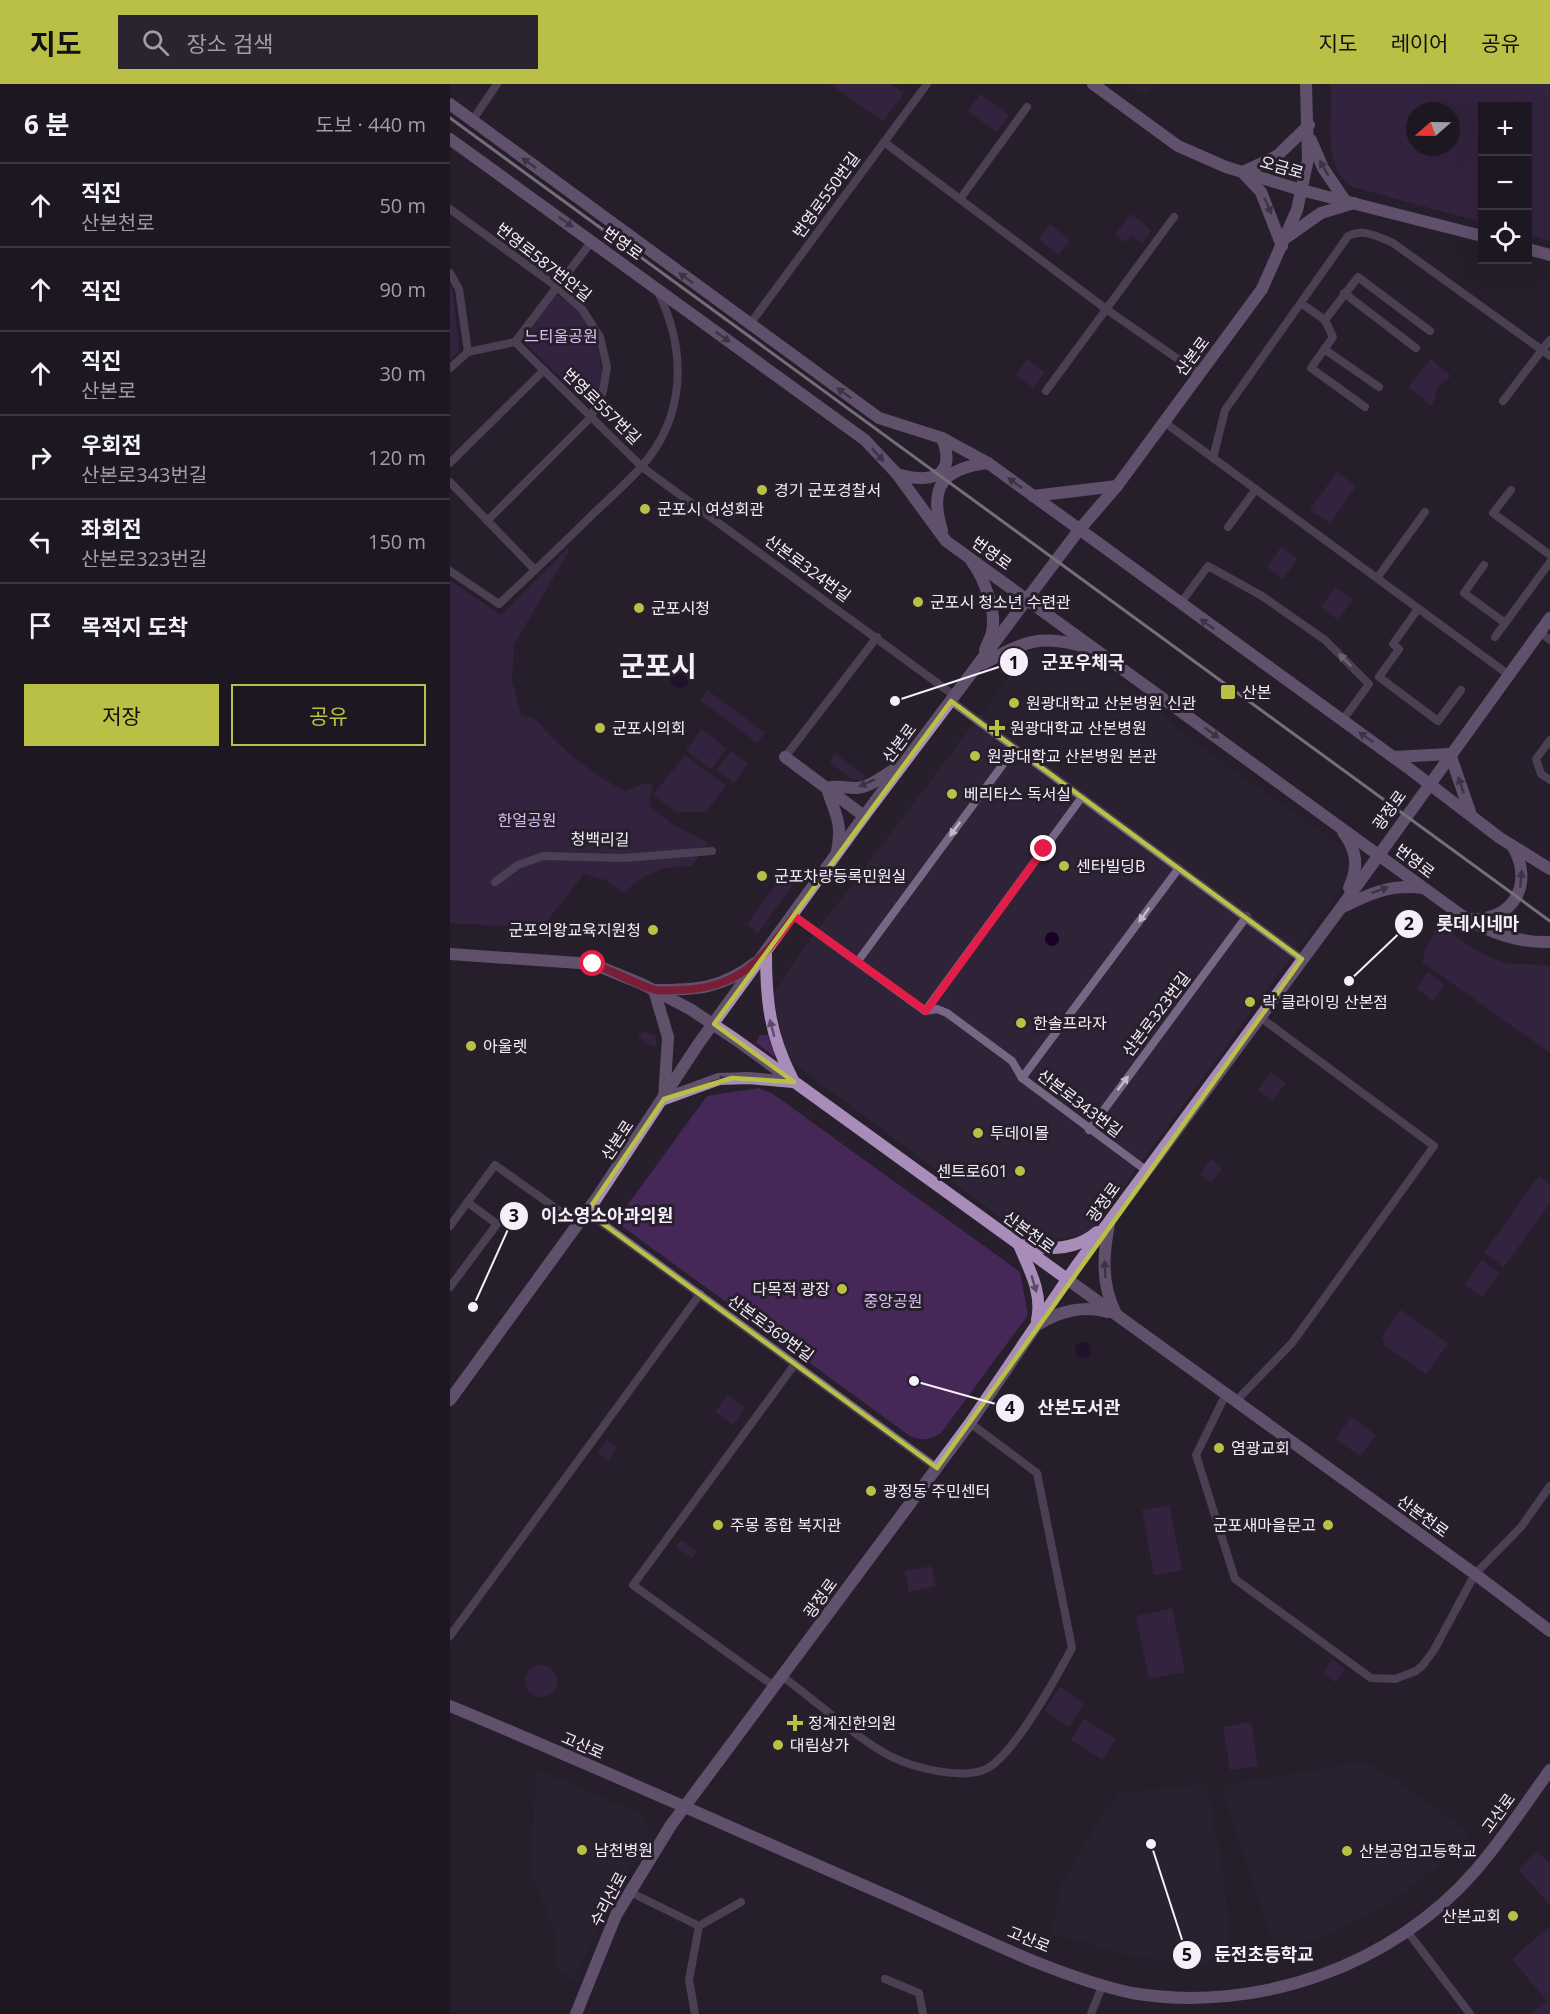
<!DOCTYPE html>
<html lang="ko">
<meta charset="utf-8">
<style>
body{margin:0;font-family:"Open Sans","Noto Sans KR",sans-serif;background:#2a242e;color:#f1f3f6}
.controls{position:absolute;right:18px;top:18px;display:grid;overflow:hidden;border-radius:0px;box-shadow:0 6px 24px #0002}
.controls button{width:54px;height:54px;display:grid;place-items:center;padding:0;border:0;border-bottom:2px solid #3b363f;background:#1d1721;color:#f1f3f6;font:30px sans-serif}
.compass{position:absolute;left:956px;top:18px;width:54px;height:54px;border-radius:50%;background:#1d1721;box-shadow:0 6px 24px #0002;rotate:250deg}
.stop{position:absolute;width:18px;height:18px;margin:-14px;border:4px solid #e11d48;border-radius:50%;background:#fff}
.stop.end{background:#e11d48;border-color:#fff;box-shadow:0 2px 6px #0008}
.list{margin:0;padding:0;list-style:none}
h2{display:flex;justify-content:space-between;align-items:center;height:78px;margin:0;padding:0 24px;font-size:26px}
h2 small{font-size:20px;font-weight:400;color:#a09fa5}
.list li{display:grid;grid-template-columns:39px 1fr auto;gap:18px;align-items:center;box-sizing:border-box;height:84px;padding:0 24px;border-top:2px solid #3b363f}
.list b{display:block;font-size:22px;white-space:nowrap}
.list p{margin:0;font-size:20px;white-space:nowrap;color:#a09fa5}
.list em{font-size:20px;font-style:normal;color:#a09fa5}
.actions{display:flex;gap:12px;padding:18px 24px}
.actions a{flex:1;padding:14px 0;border:2px solid #bac046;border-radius:0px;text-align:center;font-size:21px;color:#bac046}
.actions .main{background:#bac046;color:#111}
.icon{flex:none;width:33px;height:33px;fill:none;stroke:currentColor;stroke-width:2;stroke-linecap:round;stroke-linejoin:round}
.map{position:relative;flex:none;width:1100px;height:1930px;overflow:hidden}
header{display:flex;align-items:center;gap:36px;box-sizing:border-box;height:84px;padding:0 30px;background:#bac046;color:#111}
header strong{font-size:28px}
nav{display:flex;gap:33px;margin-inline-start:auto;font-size:21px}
.search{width:420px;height:54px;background:#2a242e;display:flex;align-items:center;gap:15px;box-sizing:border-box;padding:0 21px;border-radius:0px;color:#a09fa5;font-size:22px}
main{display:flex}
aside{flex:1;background:#1d1721}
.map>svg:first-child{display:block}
</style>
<header>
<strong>지도</strong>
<div class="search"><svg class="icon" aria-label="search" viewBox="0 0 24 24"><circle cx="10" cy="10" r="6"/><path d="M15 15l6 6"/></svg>장소 검색</div>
<nav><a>지도</a><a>레이어</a><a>공유</a></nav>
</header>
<main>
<aside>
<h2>6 분<small>도보 · 440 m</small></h2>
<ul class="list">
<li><svg class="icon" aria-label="ahead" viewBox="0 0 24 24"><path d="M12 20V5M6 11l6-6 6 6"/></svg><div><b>직진</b><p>산본천로</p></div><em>50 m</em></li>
<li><svg class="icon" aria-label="ahead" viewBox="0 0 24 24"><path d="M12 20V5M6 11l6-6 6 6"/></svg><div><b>직진</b></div><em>90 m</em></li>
<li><svg class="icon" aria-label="ahead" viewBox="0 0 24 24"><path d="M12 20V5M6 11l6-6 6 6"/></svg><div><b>직진</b><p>산본로</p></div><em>30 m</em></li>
<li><svg class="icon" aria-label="right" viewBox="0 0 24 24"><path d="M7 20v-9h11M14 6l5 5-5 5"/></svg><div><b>우회전</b><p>산본로343번길</p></div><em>120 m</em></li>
<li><svg class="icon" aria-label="left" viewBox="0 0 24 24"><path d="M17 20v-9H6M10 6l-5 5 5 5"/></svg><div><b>좌회전</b><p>산본로323번길</p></div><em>150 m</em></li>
<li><svg class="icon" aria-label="arrive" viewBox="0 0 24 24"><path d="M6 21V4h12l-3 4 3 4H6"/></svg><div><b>목적지 도착</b></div></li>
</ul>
<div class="actions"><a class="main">저장</a><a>공유</a></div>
</aside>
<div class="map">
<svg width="1100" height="1930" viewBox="0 0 1100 1930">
<rect width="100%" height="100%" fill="#271f2c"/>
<!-- built -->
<g fill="#2f2437">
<path d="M679 0H706L696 12Z"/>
<path d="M611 564 628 568 714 630 722 641 784 687 901 768 900 792 640 1149 586 1160 343 979 336 968 323 912 352 867 566 584 564 577 578 568Z"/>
<path d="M915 1678 937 1690 1019 1749 984 1785 933 1823 872 1854 826 1868 772 1702Z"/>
<path d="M86 1685 195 1732 198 1754 159 1819 123 1896 107 1884 106 1848 81 1789Z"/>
<path d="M756 1700 774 1793 780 1868 754 1881 681 1872 601 1849 612 1800 654 1727 671 1709Z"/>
</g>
<!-- green -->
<g fill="#452857" fill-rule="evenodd">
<path d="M380 0H441L454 9 433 37Z"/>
<path d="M881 0H1100V157L1078 151V22H1032V138L902 103C871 81 883 34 881 0ZM965 27H1001V63H965Z"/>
<path d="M530 10 559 31 546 48 518 27Z"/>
<path d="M681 130 701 146 692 159 681 151 675 158 665 151Z"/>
<path d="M600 140 620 156 608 171 589 155Z"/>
<path d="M0 201 3 207 9 268 0 276Z"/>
<path d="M106 210C113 215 123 219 129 226 143 243 169 308 135 317L71 255Z"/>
<path d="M577 275 595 288 583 304 566 291Z"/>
<path d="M981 275 1001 292 987 304 982 322 958 303Z"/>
<path d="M887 388 906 402 880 439 860 426Z"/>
<path d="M831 463 848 475 833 495 817 483Z"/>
<path d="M118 464V469L64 560 62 597 71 632 84 634C110 664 139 689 175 707L197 699 203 702 199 721 223 741 259 759 241 782C212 782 194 789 174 809L155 796 134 790 97 837 76 843 0 839V497L51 531Z"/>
<path d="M885 503 903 515 888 536 871 523Z"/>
<path d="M257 606 315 649 307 659 250 616Z"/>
<path d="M252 645 276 665 261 685 236 666Z"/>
<path d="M281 667 298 680 284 699 267 686Z"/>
<path d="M384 669 416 692 410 696 402 695 380 679Z"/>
<path d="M235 671 276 702 256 728H226L203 711Z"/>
<path d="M336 787 347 795 308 849 297 840Z"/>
<path d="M991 839C1008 856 1037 876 1061 880 1074 881 1087 880 1100 882V969L972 878 976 864Z"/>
<path d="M978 888 995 901 983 917 967 904Z"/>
<path d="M195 948 206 952V963L196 960 187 950Z"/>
<path d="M310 951H318L326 974 306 959Z"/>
<path d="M821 988 836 999 822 1017 808 1006Z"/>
<path d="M309 1004 323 1010 570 1188 578 1231 491 1349C480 1356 472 1357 460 1352L169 1140 168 1134 257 1012Z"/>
<path d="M761 1075 772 1084 761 1099 750 1090Z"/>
<path d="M1089 1092 1100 1100V1119L1054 1183 1034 1169Z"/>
<path d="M1032 1176 1049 1189 1032 1213 1015 1201Z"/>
<path d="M951 1226 998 1260 976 1290 935 1262 932 1252Z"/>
<path d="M278 1311 295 1324 283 1341 265 1328Z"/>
<path d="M901 1333 926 1351 910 1372 886 1355Z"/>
<path d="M157 1356 167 1364 158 1377 148 1369Z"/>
<path d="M719 1421 732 1486 704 1491 692 1426Z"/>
<path d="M231 1456 247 1467 242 1474 226 1463Z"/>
<path d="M481 1482 486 1502 459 1508 455 1487Z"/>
<path d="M722 1524 735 1588 699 1595 686 1532Z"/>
<path d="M882 1576 895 1585 885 1598 873 1589Z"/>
<circle cx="91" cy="1597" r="16"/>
<path d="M610 1603 634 1620 619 1643 594 1626Z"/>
<path d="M634 1635 666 1655 652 1676 621 1656Z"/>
<path d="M801 1638 808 1682 780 1686 773 1643Z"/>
<path d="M1087 1768 1100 1779V1821L1069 1786Z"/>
<path d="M1100 1842V1930H1081L1097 1917 1062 1875Z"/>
</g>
<!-- water -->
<g fill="#1b0029">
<circle cx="230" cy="594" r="10"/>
<circle cx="602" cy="855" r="7"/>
<circle cx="633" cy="1266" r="8"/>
</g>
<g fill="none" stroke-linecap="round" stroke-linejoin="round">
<!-- street -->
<g stroke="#786784" stroke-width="8">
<path d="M22 37 47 0"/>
<path d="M434 58 656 225 748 289"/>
<path d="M510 115 577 23"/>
<path d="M0 125 107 203 132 225 150 253 157 283 153 307 141 333 37 437"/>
<path d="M0 189 9 205 18 268"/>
<path d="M894 209 966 264"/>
<path d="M852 220 875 236 908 193 980 247"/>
<path d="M875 236 883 253 861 284 915 323"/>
<path d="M300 240 477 0"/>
<path d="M1100 256 1092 266 1100 272"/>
<path d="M65 258 192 383 505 612"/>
<path d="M874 265 929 303"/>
<path d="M0 284 18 268 65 258 142 157"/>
<path d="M596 307 724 133"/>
<path d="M714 338 1059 591"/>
<path d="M763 374 775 326 898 152C914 144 928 153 943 159L1092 266 1053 317"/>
<path d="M0 379 94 286"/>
<path d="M0 398 85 486"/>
<path d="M1061 406 1043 429 1100 471"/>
<path d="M778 443 806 405"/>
<path d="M1034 481 1014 509 1055 539"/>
<path d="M0 487 49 520C82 489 114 459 145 428 161 413 177 399 191 383 236 333 237 267 208 208"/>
<path d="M927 494 975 428"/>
<path d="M730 520 758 482 812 512 875 556 919 600 892 637"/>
<path d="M968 525 943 560 949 565 929 593 988 637 1011 606"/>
<path d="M1090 548 1100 556"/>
<path d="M1045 553 1100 478"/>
<path d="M501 617 852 875"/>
<path d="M1100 656 1086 675 1091 690 1100 696"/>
<path d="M335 673 427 553"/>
<path d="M45 798 68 781 93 772 173 774 262 767"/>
<path d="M344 832 475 927 487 925 497 929 562 977 572 994 697 1087"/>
<path d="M408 877 565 664"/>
<path d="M475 927 632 713"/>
<path d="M572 994 729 784"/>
<path d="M639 1046 797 832"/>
<path d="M137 1128 487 1384"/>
<path d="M0 1142 45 1081 128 1140"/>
<path d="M0 1203 47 1140 17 1118"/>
<path d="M776 1310 746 1371 785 1495 921 1594 945 1595 966 1587 973 1581 984 1566 1025 1490 1071 1443 1100 1402"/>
<path d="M786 1317 842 1259 984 1062 810 933"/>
<path d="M0 1552 250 1210"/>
<path d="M333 1593C365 1616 406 1654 440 1672 464 1684 514 1697 538 1684 565 1668 606 1594 622 1564L587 1389 520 1339"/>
<path d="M325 1603 183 1501 345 1280"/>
<path d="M180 1808 249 1842 239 1896 245 1930"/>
<path d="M249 1842 291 1818"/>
<path d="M957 1847 1020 1930"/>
<path d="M435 1895 469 1909 473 1930"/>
<path d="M641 1930 653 1900"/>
</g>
<!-- secondary -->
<g stroke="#a88dbb" stroke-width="12">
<path d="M643 0 728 62 776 83 851 106 1032 152"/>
<path d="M0 20 429 334 492 354 538 379 961 686 1050 754 1100 785"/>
<path d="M0 55 415 356 447 390 496 457 1011 831C1039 849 1067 859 1100 858"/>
<path d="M861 56 873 84 894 115"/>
<path d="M793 88 827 72 859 41"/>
<path d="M795 91 811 108 832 162"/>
<path d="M837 153 871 129 904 119"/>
<path d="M1078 165 1100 171"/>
<path d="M447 390C478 399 508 395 492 354"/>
<path d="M583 412 667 402"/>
<path d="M492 446C478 402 494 384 538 379"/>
<path d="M522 478C534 494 547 528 542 548 541 554 537 560 535 566"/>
<path d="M533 580C574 557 592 549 638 564"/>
<path d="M335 673 414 732"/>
<path d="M943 673 1000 670 1021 731"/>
<path d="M893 748C907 767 909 782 899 804"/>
<path d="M387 768C393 737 385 731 377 704 388 701 394 704 405 704 420 704 436 690 448 683"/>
<path d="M893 823C921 809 941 800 973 804"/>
<path d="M1021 835C1064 837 1084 799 1063 763"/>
<path d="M0 870 143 880 192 900 240 925 285 955 1025 1490 1100 1547"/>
<path d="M316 870C316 918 320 951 342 994"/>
<path d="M305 879C271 905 246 906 204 906L218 953 214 1015 269 995 299 994 343 998"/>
<path d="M659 1140C653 1172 651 1200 666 1230"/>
<path d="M569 1161C579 1185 593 1209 587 1236"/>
<path d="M573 1161C598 1166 627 1166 647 1148"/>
<path d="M589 1240C609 1227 635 1221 658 1228"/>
<path d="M0 1316 146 1115 249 959 414 732 629 446 667 402 812 205 847 126 858 75 856 0"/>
<path d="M0 1622C145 1682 288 1747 431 1809 510 1843 599 1891 682 1909 807 1930 943 1882 1026 1786 1053 1755 1076 1719 1100 1686"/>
<path d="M126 1930 166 1831 221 1741 520 1339 627 1181 890 825 1100 534"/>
</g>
<!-- rail -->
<path stroke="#d4cfd9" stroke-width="3" d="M0 34 1100 837"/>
</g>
<!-- one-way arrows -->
<defs><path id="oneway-solid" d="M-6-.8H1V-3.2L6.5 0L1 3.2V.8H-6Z" transform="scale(1.5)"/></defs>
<g fill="#5b4b65">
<use href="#oneway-solid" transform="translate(79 79) rotate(-144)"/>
<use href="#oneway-solid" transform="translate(874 84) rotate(-120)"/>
<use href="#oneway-solid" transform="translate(818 122) rotate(66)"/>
<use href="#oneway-solid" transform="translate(116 138) rotate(36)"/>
<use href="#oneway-solid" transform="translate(236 194) rotate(-144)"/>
<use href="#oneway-solid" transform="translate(273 253) rotate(36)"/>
<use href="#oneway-solid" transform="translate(394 309) rotate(-144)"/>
<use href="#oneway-solid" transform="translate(428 371) rotate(47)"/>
<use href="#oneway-solid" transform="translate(565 399) rotate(-144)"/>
<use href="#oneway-solid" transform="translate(757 540) rotate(-144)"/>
<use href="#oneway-solid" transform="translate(762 649) rotate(36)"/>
<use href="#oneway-solid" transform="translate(916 653) rotate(-145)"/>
<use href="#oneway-solid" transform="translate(417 699) rotate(156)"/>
<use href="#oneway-solid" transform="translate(1011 701) rotate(-109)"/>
<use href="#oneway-solid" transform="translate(1071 795) rotate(-85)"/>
<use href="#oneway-solid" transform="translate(930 806) rotate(-20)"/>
<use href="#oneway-solid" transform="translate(322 944) rotate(-105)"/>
<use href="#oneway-solid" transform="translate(269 996) rotate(-14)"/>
<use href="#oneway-solid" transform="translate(655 1185) rotate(-92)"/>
<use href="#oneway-solid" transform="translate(584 1200) rotate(74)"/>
</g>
<g fill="#c2b9ca">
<use href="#oneway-solid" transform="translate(895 576) rotate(-135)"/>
<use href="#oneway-solid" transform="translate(505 745) rotate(126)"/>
<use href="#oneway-solid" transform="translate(694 831) rotate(126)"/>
<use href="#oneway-solid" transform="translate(673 999) rotate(-53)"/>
</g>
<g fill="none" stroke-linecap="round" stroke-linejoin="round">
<!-- route -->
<path stroke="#e11d48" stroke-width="8" d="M143 880C163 887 182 898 202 905 210 908 221 906 230 906 289 904 311 877 344 832L476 927 594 765"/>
</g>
<!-- marked area -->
<path d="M0 0H1100V1930H0ZM501 617 852 875 487 1384 137 1128 214 1015 282 994 344 998 264 940Z" fill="#271f2c" fill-opacity=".55" fill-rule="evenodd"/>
<path fill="none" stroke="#bac046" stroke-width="4.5" stroke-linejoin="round" d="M501 617 852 875 487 1384 137 1128 214 1015 282 994 344 998 264 940Z"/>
<!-- markers -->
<g fill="#bac046" stroke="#271f2c" stroke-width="2">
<circle cx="312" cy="406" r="6"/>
<circle cx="195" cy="425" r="6"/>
<circle cx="468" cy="518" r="6"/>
<circle cx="189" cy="524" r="6"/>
<rect x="770" y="600" width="16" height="16" rx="3"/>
<circle cx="564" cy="619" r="6"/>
<circle cx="150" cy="644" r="6"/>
<path d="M544 635h6v6h6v6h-6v6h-6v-6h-6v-6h6z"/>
<circle cx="525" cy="672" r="6"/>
<circle cx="502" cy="710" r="6"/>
<circle cx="614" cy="782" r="6"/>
<circle cx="312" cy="792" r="6"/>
<circle cx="203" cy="846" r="6"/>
<circle cx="800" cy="918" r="6"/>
<circle cx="571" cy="939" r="6"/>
<circle cx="21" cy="962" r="6"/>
<circle cx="528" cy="1049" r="6"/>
<circle cx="570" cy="1087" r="6"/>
<circle cx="392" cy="1205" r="6"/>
<circle cx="769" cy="1364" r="6"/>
<circle cx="421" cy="1407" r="6"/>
<circle cx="268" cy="1441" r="6"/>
<circle cx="878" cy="1441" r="6"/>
<path d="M342 1630h6v6h6v6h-6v6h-6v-6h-6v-6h6z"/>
<circle cx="328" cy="1661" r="6"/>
<circle cx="132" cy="1766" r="6"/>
<circle cx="897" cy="1767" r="6"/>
<circle cx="1063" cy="1832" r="6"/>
</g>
<g text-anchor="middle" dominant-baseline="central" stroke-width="6" stroke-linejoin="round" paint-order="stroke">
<!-- street labels -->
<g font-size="16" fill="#f4eff9" stroke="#271f2c">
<text transform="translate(832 83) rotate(16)">오금로</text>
<text transform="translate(376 111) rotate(-54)">번영로550번길</text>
<text transform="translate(173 159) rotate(36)">번영로</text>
<text transform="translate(94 178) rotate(38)">번영로587번안길</text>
<text transform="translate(742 272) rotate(-53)">산본로</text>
<text transform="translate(152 322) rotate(44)">번영로557번길</text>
<text transform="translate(542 469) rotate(36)">번영로</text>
<text transform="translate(358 484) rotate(36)">산본로324번길</text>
<text transform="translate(449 659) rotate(-53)">산본로</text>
<text transform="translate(939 726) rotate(-54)">광정로</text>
<text transform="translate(150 755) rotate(1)">청백리길</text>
<text transform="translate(965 777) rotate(37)">번영로</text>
<text transform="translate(706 930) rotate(-53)">산본로323번길</text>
<text transform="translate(630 1019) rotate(37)">산본로343번길</text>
<text transform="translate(167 1056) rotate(-56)">산본로</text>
<text transform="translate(653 1118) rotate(-54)">광정로</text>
<text transform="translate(579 1148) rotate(36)">산본천로</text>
<text transform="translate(321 1244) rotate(36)">산본로369번길</text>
<text transform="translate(973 1432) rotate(36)">산본천로</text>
<text transform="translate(370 1514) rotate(-54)">광정로</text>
<text transform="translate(133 1661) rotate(23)">고산로</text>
<text transform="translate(1048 1729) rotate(-54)">고산로</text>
<text transform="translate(158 1815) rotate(-62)">수리산로</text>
<text transform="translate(579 1855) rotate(22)">고산로</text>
</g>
<!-- park labels -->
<g font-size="16" fill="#debef5" stroke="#271f2c">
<text x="111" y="252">느티울공원</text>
<text x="77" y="736">한얼공원</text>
<text x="443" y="1217">중앙공원</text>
</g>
<!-- poi labels -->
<g font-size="16" fill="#f4eff9" stroke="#271f2c" text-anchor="start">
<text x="324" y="406">경기 군포경찰서</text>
<text x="207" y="425">군포시 여성회관</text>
<text x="480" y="518">군포시 청소년 수련관</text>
<text x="201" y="524">군포시청</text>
<text x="792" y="608">산본</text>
<text x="576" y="619">원광대학교 산본병원 신관</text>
<text x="162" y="644">군포시의회</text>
<text x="560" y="644">원광대학교 산본병원</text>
<text x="537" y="672">원광대학교 산본병원 본관</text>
<text x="514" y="710">베리타스 독서실</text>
<text x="626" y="782">센타빌딩B</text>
<text x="324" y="792">군포차량등록민원실</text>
<text x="191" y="846" text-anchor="end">군포의왕교육지원청</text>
<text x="812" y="918">락 클라이밍 산본점</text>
<text x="583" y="939">한솔프라자</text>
<text x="33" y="962">아울렛</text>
<text x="540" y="1049">투데이몰</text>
<text x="558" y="1087" text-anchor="end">센트로601</text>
<text x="380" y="1205" text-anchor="end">다목적 광장</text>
<text x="781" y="1364">염광교회</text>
<text x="433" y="1407">광정동 주민센터</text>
<text x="280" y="1441">주몽 종합 복지관</text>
<text x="866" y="1441" text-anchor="end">군포새마을문고</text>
<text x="358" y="1639">정계진한의원</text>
<text x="340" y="1661">대림상가</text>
<text x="144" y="1766">남천병원</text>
<text x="909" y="1767">산본공업고등학교</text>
<text x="1051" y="1832" text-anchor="end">산본교회</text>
</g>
<!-- town labels -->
<g font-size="28" font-weight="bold" fill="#f4eff9" stroke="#271f2c">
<text x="208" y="581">군포시</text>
</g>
</g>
<!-- callouts -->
<path fill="none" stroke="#f4eff9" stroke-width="2" d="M445 617L564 578M899 897L959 840M23 1223L64 1132M464 1297L560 1324M701 1760L737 1871"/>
<g fill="#f4eff9" stroke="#271f2c" stroke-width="2">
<circle cx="445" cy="617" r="6"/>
<circle cx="899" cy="897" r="6"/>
<circle cx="23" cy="1223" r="6"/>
<circle cx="464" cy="1297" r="6"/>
<circle cx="701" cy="1760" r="6"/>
<circle cx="564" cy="578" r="15"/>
<circle cx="959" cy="840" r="15"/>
<circle cx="64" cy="1132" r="15"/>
<circle cx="560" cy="1324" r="15"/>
<circle cx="737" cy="1871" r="15"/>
</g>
<g font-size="18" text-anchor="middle" font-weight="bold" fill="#111">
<text x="564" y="585">1</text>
<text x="959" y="846">2</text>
<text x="64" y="1138">3</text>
<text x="560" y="1330">4</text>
<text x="737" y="1877">5</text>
</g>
<g font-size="18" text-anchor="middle" font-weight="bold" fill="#f4eff9" stroke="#271f2c" stroke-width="6" stroke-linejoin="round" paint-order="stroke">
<text x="633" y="585">군포우체국</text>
<text x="1028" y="846">롯데시네마</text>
<text x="157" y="1138">이소영소아과의원</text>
<text x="629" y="1330">산본도서관</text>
<text x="814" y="1877">둔전초등학교</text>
</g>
</svg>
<div class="controls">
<button>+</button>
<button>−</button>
<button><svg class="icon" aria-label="locate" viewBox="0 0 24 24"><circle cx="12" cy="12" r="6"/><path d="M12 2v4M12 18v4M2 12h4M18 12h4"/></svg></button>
</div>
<svg class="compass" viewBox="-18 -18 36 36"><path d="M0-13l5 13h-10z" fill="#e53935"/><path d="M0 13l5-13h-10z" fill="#a09fa5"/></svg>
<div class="stop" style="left:143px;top:880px"></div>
<div class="stop end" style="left:594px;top:765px"></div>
</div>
</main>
